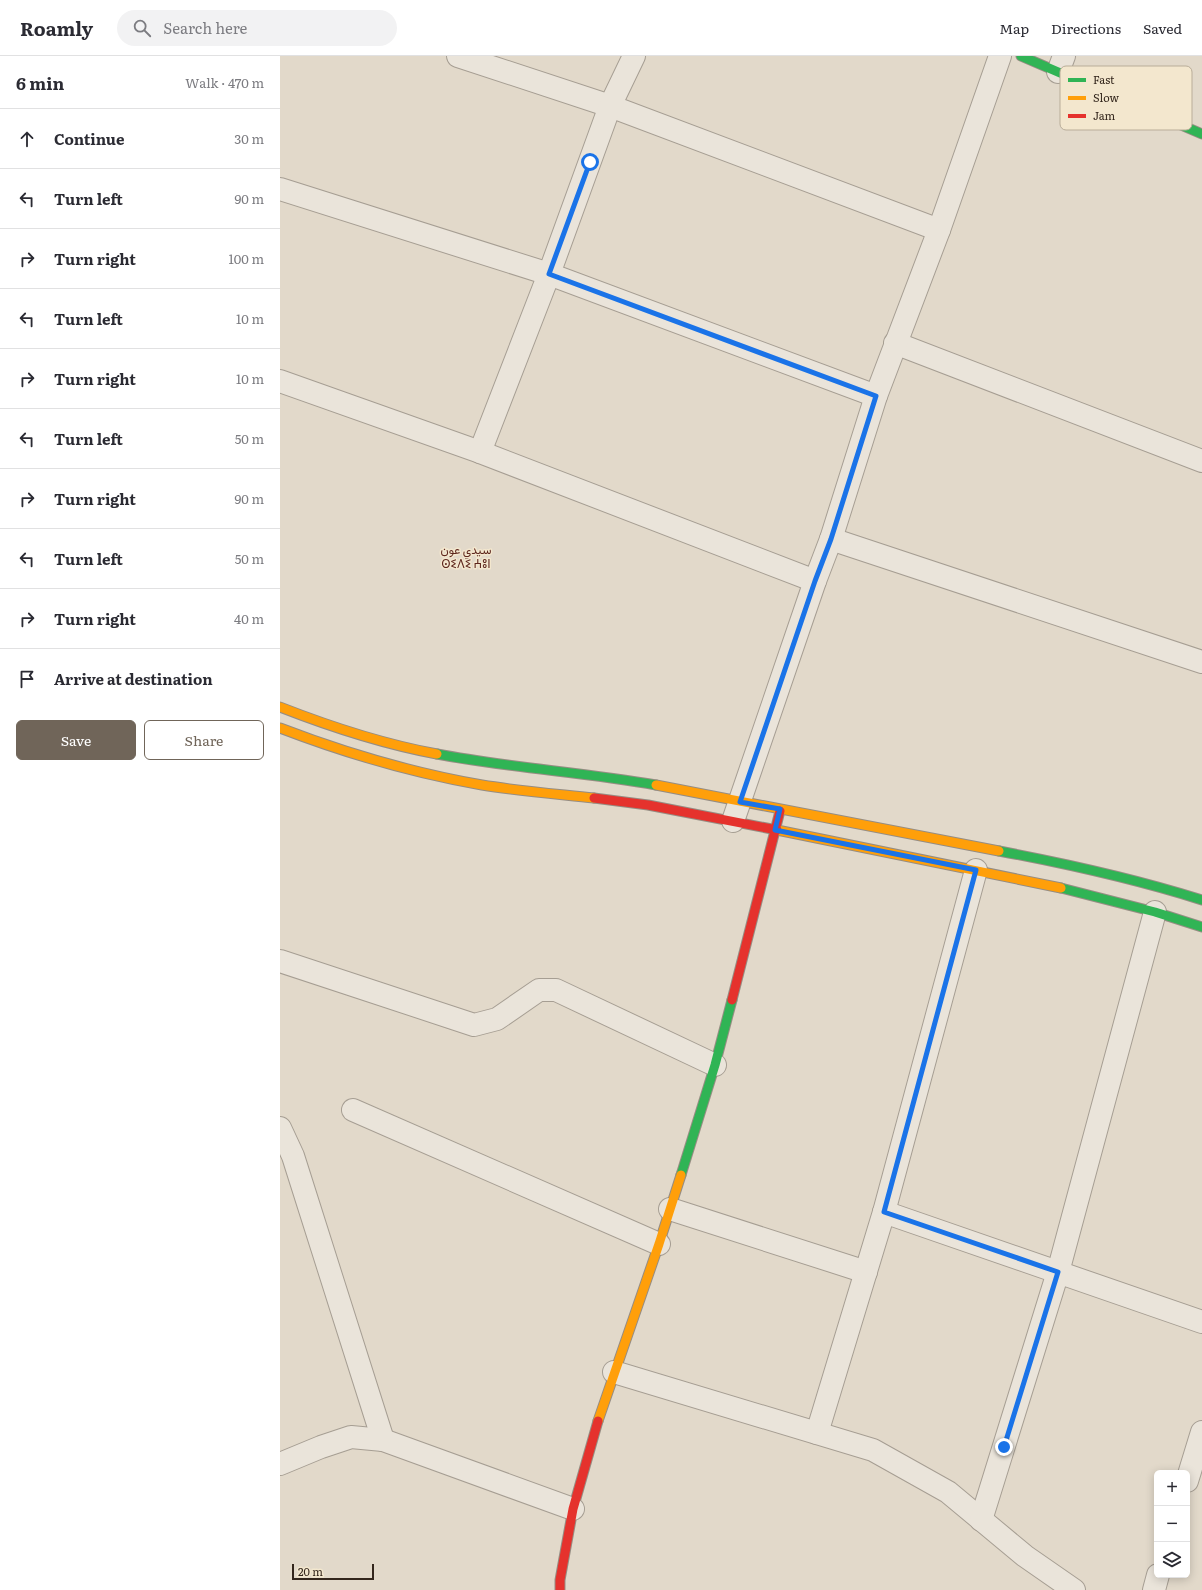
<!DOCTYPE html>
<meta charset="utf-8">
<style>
body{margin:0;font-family:Literata,Vazirmatn,"Noto Sans Tifinagh",serif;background:#f2f2f3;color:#2b2b33}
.controls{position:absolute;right:12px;bottom:12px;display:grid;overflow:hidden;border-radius:6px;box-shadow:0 2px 10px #0003}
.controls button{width:36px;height:36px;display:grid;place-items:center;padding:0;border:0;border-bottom:1px solid #e1e1e2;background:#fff;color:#2b2b33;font:20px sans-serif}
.scale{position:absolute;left:12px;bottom:10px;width:82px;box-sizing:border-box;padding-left:4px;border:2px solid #33261c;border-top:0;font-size:11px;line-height:14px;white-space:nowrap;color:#33261c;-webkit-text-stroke:3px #f3e7ce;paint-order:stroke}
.stop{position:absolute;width:12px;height:12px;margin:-9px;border:3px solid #1a73e8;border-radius:50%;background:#fff}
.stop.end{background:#1a73e8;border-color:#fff;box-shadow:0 1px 4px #0008}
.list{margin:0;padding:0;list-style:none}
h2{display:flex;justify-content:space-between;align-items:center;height:52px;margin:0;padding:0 16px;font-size:17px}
h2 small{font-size:13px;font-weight:400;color:#7c7c81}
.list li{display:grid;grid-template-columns:26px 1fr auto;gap:12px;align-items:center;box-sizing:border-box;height:60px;padding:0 16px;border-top:1px solid #e1e1e2}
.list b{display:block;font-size:15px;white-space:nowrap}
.list em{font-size:13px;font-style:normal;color:#7c7c81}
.actions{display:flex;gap:8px;padding:12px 16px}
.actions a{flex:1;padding:9px 0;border:1px solid #706559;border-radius:6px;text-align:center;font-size:14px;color:#706559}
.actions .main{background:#706559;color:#fff}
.icon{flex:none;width:22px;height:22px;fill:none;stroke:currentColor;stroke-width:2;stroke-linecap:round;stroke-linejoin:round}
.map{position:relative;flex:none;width:922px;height:1534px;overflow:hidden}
header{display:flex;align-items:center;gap:24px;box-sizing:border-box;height:56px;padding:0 20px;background:#fff;border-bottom:1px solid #e1e1e2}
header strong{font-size:19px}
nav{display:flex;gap:22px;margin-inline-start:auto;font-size:14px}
.search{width:280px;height:36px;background:#f2f2f3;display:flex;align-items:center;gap:10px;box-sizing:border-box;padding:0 14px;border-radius:22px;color:#7c7c81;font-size:15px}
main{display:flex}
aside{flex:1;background:#fff}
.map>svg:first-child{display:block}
</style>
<header>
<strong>Roamly</strong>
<div class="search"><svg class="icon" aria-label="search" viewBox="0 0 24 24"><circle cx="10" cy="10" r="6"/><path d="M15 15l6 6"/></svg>Search here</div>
<nav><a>Map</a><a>Directions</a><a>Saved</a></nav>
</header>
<main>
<aside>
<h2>6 min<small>Walk · 470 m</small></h2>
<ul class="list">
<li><svg class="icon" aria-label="ahead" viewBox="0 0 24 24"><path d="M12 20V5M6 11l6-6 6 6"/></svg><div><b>Continue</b></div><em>30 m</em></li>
<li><svg class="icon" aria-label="left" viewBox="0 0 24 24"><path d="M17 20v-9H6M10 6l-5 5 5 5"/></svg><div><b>Turn left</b></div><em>90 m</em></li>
<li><svg class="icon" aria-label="right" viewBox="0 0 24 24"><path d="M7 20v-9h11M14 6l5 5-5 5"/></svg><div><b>Turn right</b></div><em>100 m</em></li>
<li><svg class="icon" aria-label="left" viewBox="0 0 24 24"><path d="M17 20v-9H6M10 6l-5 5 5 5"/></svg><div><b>Turn left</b></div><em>10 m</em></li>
<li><svg class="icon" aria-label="right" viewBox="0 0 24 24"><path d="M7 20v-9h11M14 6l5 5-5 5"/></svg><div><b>Turn right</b></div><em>10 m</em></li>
<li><svg class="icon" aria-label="left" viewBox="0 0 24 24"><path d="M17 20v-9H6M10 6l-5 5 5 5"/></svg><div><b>Turn left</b></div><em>50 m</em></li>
<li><svg class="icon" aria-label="right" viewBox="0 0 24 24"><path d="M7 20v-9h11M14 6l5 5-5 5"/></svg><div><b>Turn right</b></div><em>90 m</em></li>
<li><svg class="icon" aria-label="left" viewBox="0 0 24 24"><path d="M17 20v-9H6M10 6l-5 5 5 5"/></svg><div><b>Turn left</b></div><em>50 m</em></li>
<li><svg class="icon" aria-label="right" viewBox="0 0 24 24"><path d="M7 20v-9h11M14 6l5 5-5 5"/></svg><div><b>Turn right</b></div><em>40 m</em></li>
<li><svg class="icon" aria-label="arrive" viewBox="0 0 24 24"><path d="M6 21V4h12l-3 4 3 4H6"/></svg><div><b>Arrive at destination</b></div></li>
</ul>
<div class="actions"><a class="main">Save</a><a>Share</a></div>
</aside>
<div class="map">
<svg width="922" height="1534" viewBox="0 0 922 1534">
<rect width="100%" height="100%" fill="#e2d9ca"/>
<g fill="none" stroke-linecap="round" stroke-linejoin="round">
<defs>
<g id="street">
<path d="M178 0 330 50 659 174"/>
<path d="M778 16 784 0"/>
<path d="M0 133 269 218 596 340"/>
<path d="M615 287 922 405"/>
<path d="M0 325 200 396 535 525"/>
<path d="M200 396 269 218 330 50 354 0"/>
<path d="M551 483 922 606"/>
<path d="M453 765 535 525 551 483 596 340 659 174 720 0"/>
<path d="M0 905 194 969 217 963 259 934H276L435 1009"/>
<path d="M73 1054 379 1188"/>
<path d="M0 1072 13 1100 103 1384"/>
<path d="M390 1153 586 1216"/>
<path d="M604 1156 922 1266"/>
<path d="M334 1316 593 1394 668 1436 745 1500 794 1534"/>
<path d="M537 1377 604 1156 696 814"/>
<path d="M0 1408 41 1391 71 1381 103 1384 293 1453"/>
<path d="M907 1425 922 1376"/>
<path d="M701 1464 778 1216 875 856"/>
<path d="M874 1534 878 1519"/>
</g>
<g id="fast">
<path d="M741 0 922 78"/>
<path d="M157 698C229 712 303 716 376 729"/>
<path d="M719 795C788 808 856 823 922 844"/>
<path d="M781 832 875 856 922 871"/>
<path d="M401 1119 435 1009 452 944"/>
</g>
<g id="slow">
<path d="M0 651C51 671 103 688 157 698"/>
<path d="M0 672C65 697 133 717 202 729 239 735 277 738 314 742"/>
<path d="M376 729 719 795"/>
<path d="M497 774 781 832"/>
<path d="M318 1365 379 1188 401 1119"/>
</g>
<g id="jam">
<path d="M314 742 368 749 497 774"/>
<path d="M452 944 500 755"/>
<path d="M280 1534V1524L293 1453 318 1365"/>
</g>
</defs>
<!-- street casing -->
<use href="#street" stroke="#a69e93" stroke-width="24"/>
<!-- fast casing -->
<use href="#fast" stroke="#968d83" stroke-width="11"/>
<!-- slow casing -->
<use href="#slow" stroke="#968d83" stroke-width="11"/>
<!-- jam casing -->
<use href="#jam" stroke="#968d83" stroke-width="11"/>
<!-- street -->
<use href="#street" stroke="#eae4da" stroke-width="22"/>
<!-- fast -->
<use href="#fast" stroke="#30b455" stroke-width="9"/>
<!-- slow -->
<use href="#slow" stroke="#ff9f0a" stroke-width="9"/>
<!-- jam -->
<use href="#jam" stroke="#e5322d" stroke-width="9"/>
</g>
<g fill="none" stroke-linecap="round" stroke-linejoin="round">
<!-- route -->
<path stroke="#1a73e8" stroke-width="5" d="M310 106 269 218 596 340 551 483 535 525 460 746 500 753 495 774 696 814 604 1156 778 1216 724 1391"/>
</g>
<g text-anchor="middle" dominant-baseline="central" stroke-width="3" stroke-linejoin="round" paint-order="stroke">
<!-- quarter labels -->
<g font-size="12" fill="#5e271d" stroke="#f3e7ce">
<text x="186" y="493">سيدي عون<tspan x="186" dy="14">ⵙⵉⴷⵉ ⵄⵓⵏ</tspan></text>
</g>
</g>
<!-- legend -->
<rect x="780" y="10" width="132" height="64" rx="6" fill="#f3e7ce" stroke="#b9ad99" stroke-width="1"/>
<rect x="788" y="22" width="18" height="4" fill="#30b455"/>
<rect x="788" y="40" width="18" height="4" fill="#ff9f0a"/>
<rect x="788" y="58" width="18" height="4" fill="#e5322d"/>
<g font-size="11" fill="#33261c">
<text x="813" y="28">Fast</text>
<text x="813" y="46">Slow</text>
<text x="813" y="64">Jam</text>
</g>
</svg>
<div class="controls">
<button>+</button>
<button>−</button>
<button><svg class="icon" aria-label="layers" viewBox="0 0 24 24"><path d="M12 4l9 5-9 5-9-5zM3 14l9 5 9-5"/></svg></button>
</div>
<div class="scale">20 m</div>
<div class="stop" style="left:310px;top:106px"></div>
<div class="stop end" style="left:724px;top:1391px"></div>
</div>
</main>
